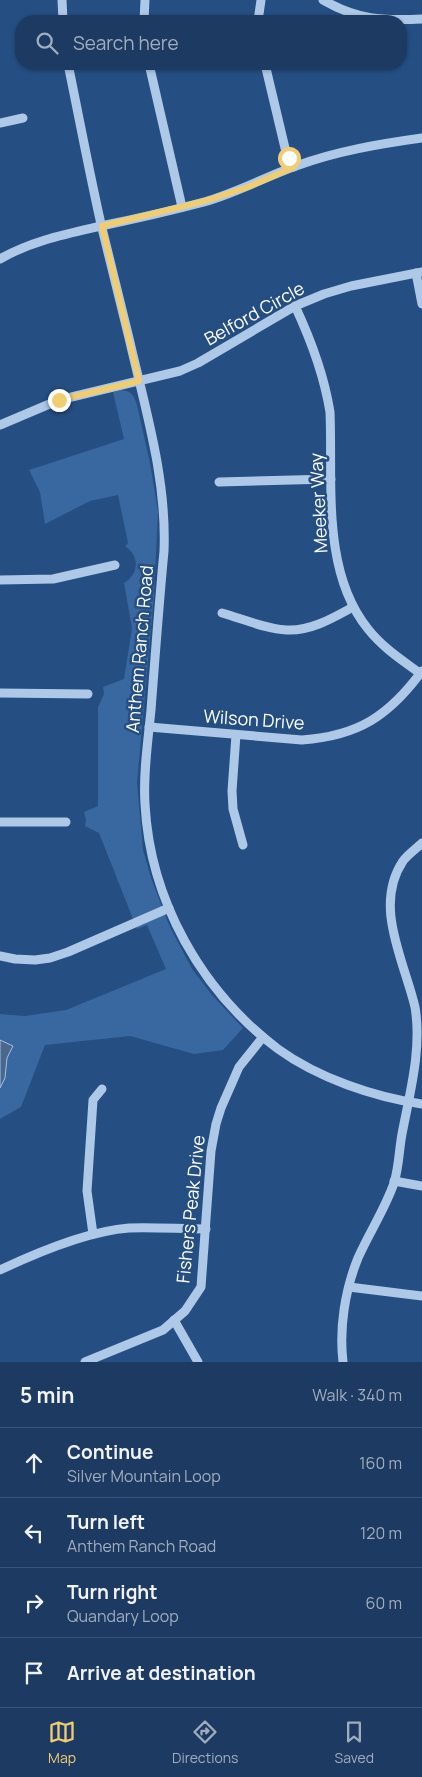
<!DOCTYPE html>
<meta charset="utf-8">
<style>
body{margin:0;font-family:Manrope,sans-serif;background:#254168;color:#f1f3f6}
.stop{position:absolute;width:15px;height:15px;margin:-11px;border:4px solid #f1cd72;border-radius:50%;background:#fff}
.stop.end{background:#f1cd72;border-color:#fff;box-shadow:0 1px 5px #0008}
.list{margin:0;padding:0;list-style:none}
h2{display:flex;justify-content:space-between;align-items:center;height:65px;margin:0;padding:0 20px;font-size:21px}
h2 small{font-size:16px;font-weight:400;color:#a0adbe}
.list li{display:grid;grid-template-columns:32px 1fr auto;gap:15px;align-items:center;box-sizing:border-box;height:70px;padding:0 20px;border-top:1px solid #3a5477}
.list b{display:block;font-size:19px;white-space:nowrap}
.list p{margin:0;font-size:16px;white-space:nowrap;color:#a0adbe}
.list em{font-size:16px;font-style:normal;color:#a0adbe}
.icon{flex:none;width:28px;height:28px;fill:none;stroke:currentColor;stroke-width:2;stroke-linecap:round;stroke-linejoin:round}
.map{position:relative;flex:none;width:422px;height:1362px;overflow:hidden}
.search{position:absolute;background:#1c3a62;box-shadow:0 1px 4px #0004;left:15px;right:15px;top:15px;height:55px;display:flex;align-items:center;gap:12px;box-sizing:border-box;padding:0 18px;border-radius:20px;color:#a0adbe;font-size:19px}
.sheet{height:345px;background:#1c3a62}
nav{display:flex;justify-content:space-around;align-items:center;box-sizing:border-box;height:70px;border-top:1px solid #3a5477;background:#1c3a62;font-size:14px;color:#a0adbe}
nav a{display:grid;justify-items:center;gap:2px}
nav .on{color:#f1cd72}
.map>svg:first-child{display:block}
</style>
<div class="map">
<svg width="422" height="1362" viewBox="0 0 422 1362">
<rect width="100%" height="100%" fill="#254e83"/>
<!-- green -->
<path fill="#3967a0" d="M121 390C132 391 134 396 137 405L150 463 158 512 154 595 137 783 143 850 151 878 169 925 192 969 212 995 243 1028 223 1050 194 1054 130 1036 45 1045 21 1107 0 1119V1014L25 1016 66 1010 166 969 147 925 137 929 99 833 85 826 86 820 84 812 98 806V707L104 694 103 687 124 679 132 628 124 583C139 574 140 556 125 546L128 543 118 495 90 501 45 524 40 492 29 470 124 439 113 392Z"/>
<!-- water -->
<path fill="#4a678e" stroke="#a2c2e8" d="M0 1040 13 1046 7 1058 5 1078 0 1088Z"/>
<g fill="none" stroke-linecap="round" stroke-linejoin="round">
<!-- minor -->
<g stroke="#aec8e7" stroke-width="9">
<path d="M62 0 63 21"/>
<path d="M323 0C358 20 382 21 422 19"/>
<path d="M144 21 145 0"/>
<path d="M258 21 261 0"/>
<path d="M68 64C79 117 89 171 101 224 110 262 120 300 129 338 145 408 167 479 164 551 159 604 155 657 151 710 148 741 143 773 145 804 150 900 201 991 278 1049 318 1078 374 1097 422 1104"/>
<path d="M149 64 182 207"/>
<path d="M265 64 285 148 294 167"/>
<path d="M0 123 23 118"/>
<path d="M0 259C31 241 66 234 101 226 135 219 170 211 204 202 236 193 265 177 296 166 337 151 379 144 422 138"/>
<path d="M416 273 422 304"/>
<path d="M295 306C311 340 324 375 330 412 333 482 321 571 368 629 383 648 402 660 421 674"/>
<path d="M0 425 59 400 180 371 198 363 295 306 324 294 351 286 422 272"/>
<path d="M219 482 331 479"/>
<path d="M0 580 53 579 115 565"/>
<path d="M222 613C243 619 266 629 287 630 311 631 333 618 353 607"/>
<path d="M0 693 88 694"/>
<path d="M149 727 302 740C358 736 389 716 422 671"/>
<path d="M236 735 232 791 233 809 243 845"/>
<path d="M0 822H66"/>
<path d="M0 956 15 959 35 960 50 958 68 952 169 908"/>
<path d="M394 1181 422 1186"/>
<path d="M93 1234 87 1191 93 1100 102 1089"/>
<path d="M0 1270C36 1253 89 1231 129 1228 154 1227 181 1229 206 1229"/>
<path d="M349 1287 422 1296"/>
<path d="M174 1320 198 1362"/>
<path d="M85 1362 163 1330 185 1311 201 1287 211 1151 216 1124 221 1108 239 1067 263 1037"/>
<path d="M343 1362C339 1328 345 1290 358 1258 369 1233 385 1209 394 1183 399 1167 399 1150 402 1134 410 1092 422 1049 415 1007 404 960 373 906 403 861 408 854 416 849 422 843"/>
</g>
</g>
<g fill="none" stroke-linecap="round" stroke-linejoin="round">
<!-- route -->
<path stroke="#f1cd72" stroke-width="6" d="M59 400 139 381 102 226 205 201 248 187 294 167 289 158"/>
</g>
<g text-anchor="middle" dominant-baseline="central" stroke-width="5" stroke-linejoin="round" paint-order="stroke">
<!-- street labels -->
<g font-size="18" fill="#fff" stroke="#254e83">
<text transform="translate(254 313) rotate(-29)">Belford Circle</text>
<text transform="translate(318 503) rotate(-93)">Meeker Way</text>
<text transform="translate(139 649) rotate(-85)">Anthem Ranch Road</text>
<text transform="translate(254 719) rotate(4)">Wilson Drive</text>
<text transform="translate(190 1209) rotate(-84)">Fishers Peak Drive</text>
</g>
</g>
</svg>
<div class="stop" style="left:289px;top:158px"></div>
<div class="stop end" style="left:59px;top:400px"></div>
<div class="search"><svg class="icon" aria-label="search" viewBox="0 0 24 24"><circle cx="10" cy="10" r="6"/><path d="M15 15l6 6"/></svg>Search here</div>
</div>
<section class="sheet">
<h2>5 min<small>Walk · 340 m</small></h2>
<ul class="list">
<li><svg class="icon" aria-label="ahead" viewBox="0 0 24 24"><path d="M12 20V5M6 11l6-6 6 6"/></svg><div><b>Continue</b><p>Silver Mountain Loop</p></div><em>160 m</em></li>
<li><svg class="icon" aria-label="left" viewBox="0 0 24 24"><path d="M17 20v-9H6M10 6l-5 5 5 5"/></svg><div><b>Turn left</b><p>Anthem Ranch Road</p></div><em>120 m</em></li>
<li><svg class="icon" aria-label="right" viewBox="0 0 24 24"><path d="M7 20v-9h11M14 6l5 5-5 5"/></svg><div><b>Turn right</b><p>Quandary Loop</p></div><em>60 m</em></li>
<li><svg class="icon" aria-label="arrive" viewBox="0 0 24 24"><path d="M6 21V4h12l-3 4 3 4H6"/></svg><div><b>Arrive at destination</b></div></li>
</ul>
</section>
<nav>
<a class="on"><svg class="icon" aria-label="map" viewBox="0 0 24 24"><path d="M3 6l6-2 6 2 6-2v14l-6 2-6-2-6 2zM9 4v14M15 6v14"/></svg>Map</a>
<a><svg class="icon" aria-label="directions" viewBox="0 0 24 24"><path d="M12 3l9 9-9 9-9-9zM9 14v-3h6M13 9l2 2-2 2"/></svg>Directions</a>
<a><svg class="icon" aria-label="saved" viewBox="0 0 24 24"><path d="M7 4h10v16l-5-4-5 4z"/></svg>Saved</a>
</nav>
